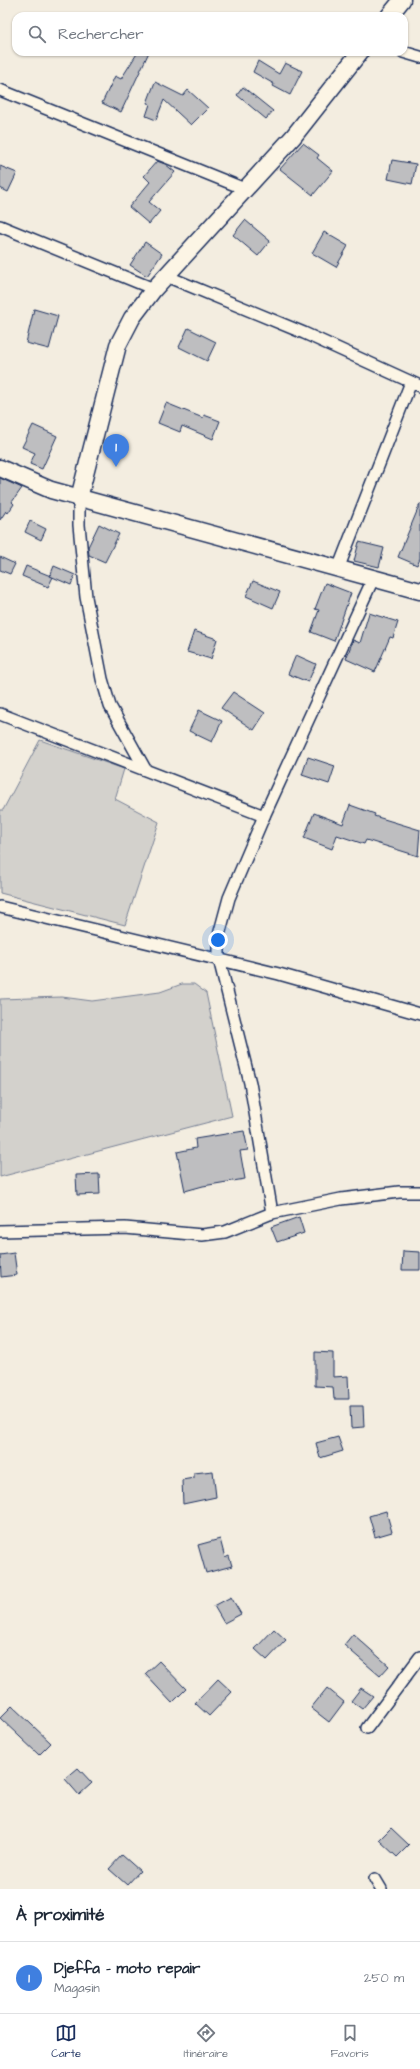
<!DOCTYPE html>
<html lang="fr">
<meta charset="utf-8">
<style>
body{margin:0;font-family:"Architects Daughter",sans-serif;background:#f2f2f3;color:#1f2937}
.you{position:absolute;left:218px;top:940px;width:14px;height:14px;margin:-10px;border:3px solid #fff;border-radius:50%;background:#1a73e8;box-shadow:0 0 0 6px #1a73e833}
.badge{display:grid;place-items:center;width:26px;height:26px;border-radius:50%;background:#1b2f5e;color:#fff;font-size:13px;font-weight:700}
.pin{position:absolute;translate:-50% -33px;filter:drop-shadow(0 1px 2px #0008)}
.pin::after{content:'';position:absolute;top:21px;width:14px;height:12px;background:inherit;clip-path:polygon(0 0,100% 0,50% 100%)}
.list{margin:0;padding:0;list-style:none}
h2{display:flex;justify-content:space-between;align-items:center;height:52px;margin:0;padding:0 16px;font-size:17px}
h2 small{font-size:13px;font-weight:400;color:#747a83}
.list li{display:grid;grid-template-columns:26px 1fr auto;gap:12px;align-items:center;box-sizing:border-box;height:72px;padding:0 16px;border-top:1px solid #e0e1e3}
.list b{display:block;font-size:15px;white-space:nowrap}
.list p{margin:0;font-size:13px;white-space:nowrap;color:#747a83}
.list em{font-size:13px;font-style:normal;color:#747a83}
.icon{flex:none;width:22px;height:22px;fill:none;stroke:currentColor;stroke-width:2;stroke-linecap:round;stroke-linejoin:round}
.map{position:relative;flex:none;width:420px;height:1889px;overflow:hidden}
.search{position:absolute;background:#fff;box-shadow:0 1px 3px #0004;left:12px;right:12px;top:12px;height:44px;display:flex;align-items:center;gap:10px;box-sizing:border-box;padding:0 14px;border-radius:12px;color:#747a83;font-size:15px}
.sheet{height:124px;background:#fff}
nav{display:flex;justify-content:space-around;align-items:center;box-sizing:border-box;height:56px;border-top:1px solid #e0e1e3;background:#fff;font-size:11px;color:#747a83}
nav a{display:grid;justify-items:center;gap:2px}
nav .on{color:#1b2f5e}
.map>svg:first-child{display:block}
</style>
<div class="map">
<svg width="420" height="1889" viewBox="0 0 420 1889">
<rect width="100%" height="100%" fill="#f3ede0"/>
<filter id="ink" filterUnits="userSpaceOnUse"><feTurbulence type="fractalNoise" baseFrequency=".025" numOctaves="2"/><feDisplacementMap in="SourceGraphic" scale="8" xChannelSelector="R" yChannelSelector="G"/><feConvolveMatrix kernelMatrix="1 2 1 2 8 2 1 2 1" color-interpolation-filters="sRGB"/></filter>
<g filter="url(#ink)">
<!-- green -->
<g fill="#d3d1cc" stroke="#778095">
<path d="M40 740 124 769 115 799 159 822 125 925 0 893V810H3Z"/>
<path d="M182 984H194L206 993 232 1116 0 1177V999L62 997 92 1001 160 992Z"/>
</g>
<!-- building -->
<g fill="#bebec0" stroke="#1b2f5e">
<path d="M138 52H149L121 112 102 103 115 76 121 79Z"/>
<path d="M258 61 279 74 285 63 302 71 290 95 273 86 274 84 253 72Z"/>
<path d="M155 82 183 96 188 90 208 108 191 125 164 100 156 120 146 116 150 104 147 103Z"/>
<path d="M243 87 273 111 266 119 237 95Z"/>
<path d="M303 143 319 155 317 158 333 171 313 195 280 169Z"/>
<path d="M392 160 416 164 412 184 388 179Z"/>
<path d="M157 161 165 164 175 172 149 202 160 211 149 224 129 207 150 182 144 176Z"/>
<path d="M0 166 17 173 8 192 0 188Z"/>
<path d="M245 220 270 241 258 256 233 235Z"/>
<path d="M324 232 348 246 336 267 312 253Z"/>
<path d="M145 242 162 254 147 276 130 265Z"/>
<path d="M34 309 58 316 49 349 26 343Z"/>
<path d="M188 328 216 342 207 361 179 347Z"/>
<path d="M166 403 203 418 204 415 220 421 213 439 182 426 180 432 158 423Z"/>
<path d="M33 425 57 436 42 469 30 464 35 453 22 447Z"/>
<path d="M0 478 22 488 12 502 14 504 8 513 6 511 0 520Z"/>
<path d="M420 504V558L417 565 398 557Z"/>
<path d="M30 521 46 529 41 540 25 532Z"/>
<path d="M99 524 119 534 105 562 89 555 88 547Z"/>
<path d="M359 542 384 548 379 567 354 561Z"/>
<path d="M0 557 15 564 10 574 0 570Z"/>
<path d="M26 566 53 577 48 587 22 576Z"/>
<path d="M54 566 75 575 71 585 50 576Z"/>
<path d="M253 581 280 592 273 608 246 596Z"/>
<path d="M325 583 351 593 334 641 311 632 319 610 315 609Z"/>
<path d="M369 613 398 622 393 638 390 637 375 672 346 659 353 640 360 643Z"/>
<path d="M194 631 217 639 211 659 187 652Z"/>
<path d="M296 655 316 664 308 682 288 674Z"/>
<path d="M233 692 265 713 254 730 221 708Z"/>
<path d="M199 710 222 721 212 742 189 731Z"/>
<path d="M308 757 335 766 329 784 302 775Z"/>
<path d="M350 805 375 814 374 816 420 830 418 856 366 840 364 844 337 835 332 849 304 838 314 813 343 824Z"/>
<path d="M244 1131 248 1150 240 1151 245 1179 203 1186 185 1191 177 1152 196 1148 195 1139Z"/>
<path d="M99 1174 100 1194 77 1195 76 1175Z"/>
<path d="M299 1217 304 1233 277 1242 271 1227Z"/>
<path d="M403 1251 420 1252V1270H402Z"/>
<path d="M14 1253 17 1275 1 1277 0 1255Z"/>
<path d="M315 1352 333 1353V1377L348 1376 349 1399H334L333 1387 315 1386Z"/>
<path d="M350 1406H363L364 1427 351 1428Z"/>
<path d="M338 1437 343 1451 320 1458 316 1443Z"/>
<path d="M213 1471 216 1497 183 1504 182 1480 194 1478V1473Z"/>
<path d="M386 1511 392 1532 375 1537 369 1516Z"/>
<path d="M220 1539 225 1558 229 1556 232 1566 206 1573 198 1545Z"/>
<path d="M231 1597 241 1614 224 1623 214 1606Z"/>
<path d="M274 1629 286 1640 267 1660 255 1649Z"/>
<path d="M353 1634 389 1666 380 1676 344 1645Z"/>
<path d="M159 1661 186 1689 172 1703 145 1674Z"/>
<path d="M218 1679 232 1692 209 1716 195 1703Z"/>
<path d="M327 1688 344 1702 329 1722 311 1708Z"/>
<path d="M361 1688 373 1696 362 1709 351 1701Z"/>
<path d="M12 1706 51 1743 39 1755 0 1718Z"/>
<path d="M78 1768 92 1783 79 1795 65 1779Z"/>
<path d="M391 1828 409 1845 397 1857 379 1840Z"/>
<path d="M122 1855 140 1871 127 1885 109 1869Z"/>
</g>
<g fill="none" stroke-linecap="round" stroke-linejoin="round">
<defs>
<g id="street">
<path d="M403 52 420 57"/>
<path d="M0 90 245 189"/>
<path d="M0 226 154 289"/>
<path d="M166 276 304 333 420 386"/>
<path d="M79 498V525L86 597 102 679 110 706 145 769"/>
<path d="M338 569 411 382"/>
<path d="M0 714 264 816"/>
<path d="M0 907 279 974 420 1014"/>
<path d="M272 1213 250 1083 219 959V935L229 898 264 816 373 579"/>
<path d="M0 1231 125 1228 202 1235 225 1232 272 1213 341 1199 399 1192H420"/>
<path d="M367 1728 420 1657"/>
<path d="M375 1879 381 1889"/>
</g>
<g id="secondary">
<path d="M389 16 402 0"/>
<path d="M0 468 51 490 420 591"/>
<path d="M79 498 118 345 132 318 154 289 293 137 360 52"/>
</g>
</defs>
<!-- street casing -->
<use href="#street" stroke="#1b2f5e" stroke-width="14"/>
<!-- secondary casing -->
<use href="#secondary" stroke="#1b2f5e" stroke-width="19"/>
<!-- street -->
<use href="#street" stroke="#fcf5e5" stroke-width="11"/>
<!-- secondary -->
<use href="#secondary" stroke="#fcf5e5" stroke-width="16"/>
</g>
</g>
</svg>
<div class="you"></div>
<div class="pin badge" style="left:116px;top:467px;background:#3f7fe0">1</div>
<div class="search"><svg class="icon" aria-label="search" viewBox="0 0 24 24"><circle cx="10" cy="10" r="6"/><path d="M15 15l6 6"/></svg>Rechercher</div>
</div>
<section class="sheet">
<h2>À proximité<small></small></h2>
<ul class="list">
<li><span class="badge" style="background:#3f7fe0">1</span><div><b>Djeffa – moto repair</b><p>Magasin</p></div><em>250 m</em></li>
</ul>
</section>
<nav>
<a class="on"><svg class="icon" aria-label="map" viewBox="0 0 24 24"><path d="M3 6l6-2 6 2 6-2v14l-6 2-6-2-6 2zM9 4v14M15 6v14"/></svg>Carte</a>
<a><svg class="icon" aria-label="directions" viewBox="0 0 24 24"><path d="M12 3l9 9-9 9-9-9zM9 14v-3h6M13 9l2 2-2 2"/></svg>Itinéraire</a>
<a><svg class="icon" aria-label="saved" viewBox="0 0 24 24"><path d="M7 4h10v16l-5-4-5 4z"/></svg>Favoris</a>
</nav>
